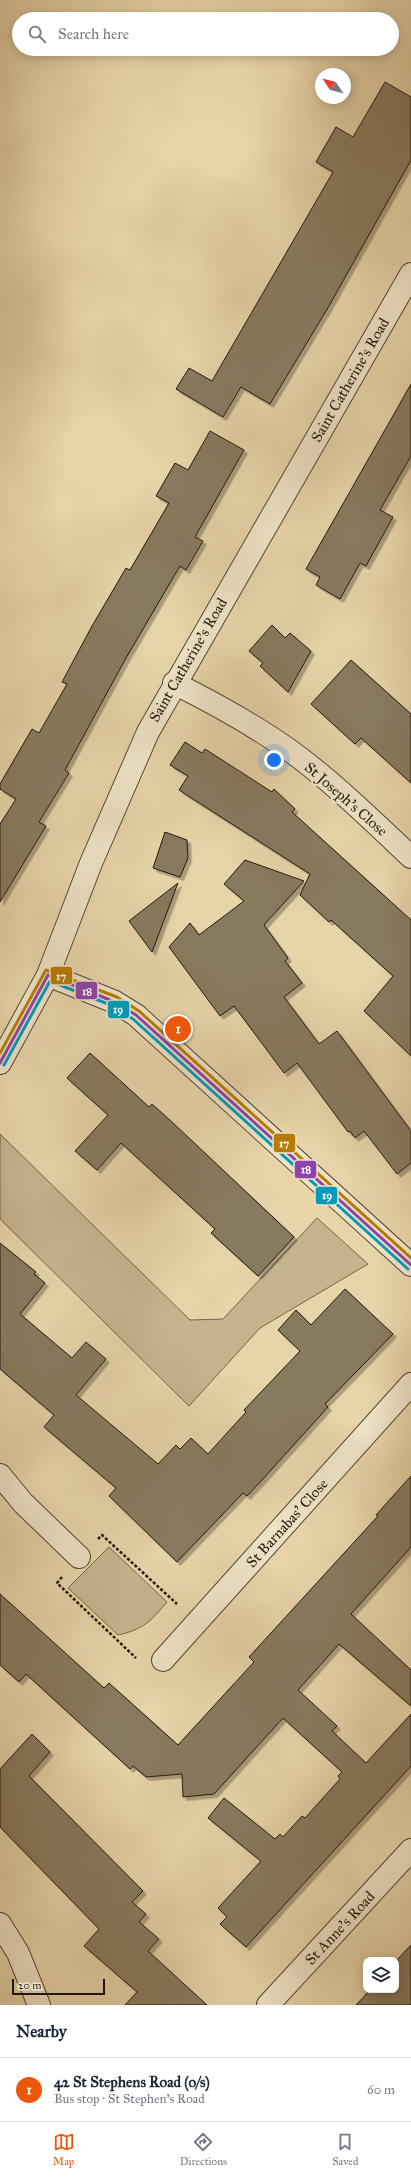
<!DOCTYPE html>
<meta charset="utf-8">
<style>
body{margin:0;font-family:"IM FELL Great Primer",serif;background:#f2f2f3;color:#1f2937}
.controls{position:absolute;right:12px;bottom:12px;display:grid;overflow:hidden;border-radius:8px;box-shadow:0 2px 10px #0003}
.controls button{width:36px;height:36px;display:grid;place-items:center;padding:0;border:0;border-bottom:1px solid #e0e1e3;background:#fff;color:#1f2937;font:20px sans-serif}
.compass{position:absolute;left:315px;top:68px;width:36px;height:36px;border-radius:50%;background:#fff;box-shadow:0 2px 10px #0003;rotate:305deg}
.scale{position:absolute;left:12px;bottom:10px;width:93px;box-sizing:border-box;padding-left:4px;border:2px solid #22190c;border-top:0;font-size:11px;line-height:14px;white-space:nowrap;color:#22190c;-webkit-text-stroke:3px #efe3c7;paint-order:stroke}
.you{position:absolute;left:274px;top:760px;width:14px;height:14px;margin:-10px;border:3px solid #fff;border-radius:50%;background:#1a73e8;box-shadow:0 0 0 6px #1a73e833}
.badge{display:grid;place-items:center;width:26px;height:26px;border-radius:50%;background:#ea580c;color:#fff;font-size:13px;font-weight:700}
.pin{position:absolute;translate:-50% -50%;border:2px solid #fff;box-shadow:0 1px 4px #0006}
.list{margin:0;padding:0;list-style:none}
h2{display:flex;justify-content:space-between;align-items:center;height:52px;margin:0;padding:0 16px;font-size:17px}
h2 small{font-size:13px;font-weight:400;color:#747a83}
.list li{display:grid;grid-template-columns:26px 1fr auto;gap:12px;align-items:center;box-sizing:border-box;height:64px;padding:0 16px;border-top:1px solid #e0e1e3}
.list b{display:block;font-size:15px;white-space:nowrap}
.list p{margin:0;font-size:13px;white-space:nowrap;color:#747a83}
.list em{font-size:13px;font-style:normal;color:#747a83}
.icon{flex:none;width:22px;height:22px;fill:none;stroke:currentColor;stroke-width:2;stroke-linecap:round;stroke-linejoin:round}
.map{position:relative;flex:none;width:411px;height:2005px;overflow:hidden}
.search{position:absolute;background:#fff;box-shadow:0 2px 10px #0003;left:12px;right:12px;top:12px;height:44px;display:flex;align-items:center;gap:10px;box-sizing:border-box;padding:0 14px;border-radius:22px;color:#747a83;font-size:15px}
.sheet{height:116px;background:#fff}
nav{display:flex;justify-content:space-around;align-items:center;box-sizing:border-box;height:56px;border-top:1px solid #e0e1e3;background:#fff;font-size:11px;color:#747a83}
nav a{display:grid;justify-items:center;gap:2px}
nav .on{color:#ea580c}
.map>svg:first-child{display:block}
</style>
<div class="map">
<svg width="411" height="2005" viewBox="0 0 411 2005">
<defs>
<filter id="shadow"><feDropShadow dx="3.5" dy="3.5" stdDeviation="0" flood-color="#0004"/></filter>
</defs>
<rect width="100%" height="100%" fill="#e7d4a9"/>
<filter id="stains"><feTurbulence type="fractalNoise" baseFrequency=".005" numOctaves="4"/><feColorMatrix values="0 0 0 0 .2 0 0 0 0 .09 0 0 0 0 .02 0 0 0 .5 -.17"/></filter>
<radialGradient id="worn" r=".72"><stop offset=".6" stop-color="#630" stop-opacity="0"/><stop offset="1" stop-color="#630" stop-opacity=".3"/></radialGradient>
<!-- green -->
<g fill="#c6b48e" stroke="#74664d">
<path d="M0 1134 190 1320 223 1319 317 1218 368 1264 260 1328 189 1406 0 1219Z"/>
<path d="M109 1547 167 1602C150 1622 144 1629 118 1635L68 1588Z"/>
</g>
<!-- building -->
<g fill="#887a5e" stroke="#22190c" filter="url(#shadow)">
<path d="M385 82 411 97V160L329 306 270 404 241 387 223 417 176 389 189 368 212 381 333 172 316 162 336 127 353 137Z"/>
<path d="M411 384V456L380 510 393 517 366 566 360 563 340 599 316 585 320 577 306 569Z"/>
<path d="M210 431 244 450 195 537 203 541 186 570 180 566 126 658 65 770 69 773 39 822 46 826 0 902V824L16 799 0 789V784L32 729 39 733 67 684 62 682 92 626 126 568 130 570 169 503 156 496 175 463 188 470Z"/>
<path d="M272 625 285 638 290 633 311 651 288 692 260 666 263 663 249 651Z"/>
<path d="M351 660 411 714V783L361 738 355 744 311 704Z"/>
<path d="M185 742 202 753 205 749 272 792 274 789 295 809 292 812 411 920V1056L364 1011 393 976 331 920 329 922 300 895 310 874 179 790 188 776 170 765Z"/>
<path d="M165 832 187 840 188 858 180 877 153 868Z"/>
<path d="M245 860 304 881 264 925 288 958 285 961 302 983 284 997 319 1044 337 1031 411 1131V1163L397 1174 364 1131 355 1138 350 1131 348 1132 297 1063 284 1073 234 1006 220 1016 169 947 190 923 199 935 244 901 224 884Z"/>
<path d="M178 883 152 952 129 921Z"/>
<path d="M90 1053 149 1107 152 1104 173 1123 294 1237 258 1276 211 1233 215 1229 121 1143 97 1170 75 1151 108 1115 67 1078Z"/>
<path d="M0 1243 36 1272 34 1274 45 1283 20 1314 72 1358 86 1342 106 1359 76 1395 158 1464 176 1445 180 1449 191 1438 208 1454 246 1412 244 1410 300 1351 278 1330 296 1310 311 1325 345 1289 393 1334 325 1404 328 1407 263 1479 247 1496 243 1493 177 1562 109 1496 116 1488 44 1427 54 1415 0 1369Z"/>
<path d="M411 1476V1547L351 1614 411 1670V1706L339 1644 298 1690 337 1726 332 1731 366 1763 411 1714V1766L246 1947 220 1924 227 1917 218 1908 261 1861 208 1818 224 1798 275 1839 280 1834 283 1837 302 1816 305 1818 340 1779 338 1776 342 1772 283 1718 214 1794 183 1797 182 1774 146 1777 133 1766 130 1769 26 1674 19 1682 0 1665V1594L104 1688 109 1683 178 1745 254 1662 249 1657 378 1516 376 1515Z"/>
<path d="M32 1734 50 1752 29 1776 143 1891 132 1902 146 1914 139 1922 159 1939 148 1951 207 2005H125L137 1992 84 1946 99 1929 0 1827V1769Z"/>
<path d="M411 1945V2005H356L370 1990H396V1961Z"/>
</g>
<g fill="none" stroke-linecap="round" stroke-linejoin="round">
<defs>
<g id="street">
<path d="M174 683C218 705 260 728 300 758 339 788 375 823 411 857"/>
<path d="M48 975 115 1002 136 1015 411 1265"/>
<path d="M0 1063 48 975 91 863 148 732 411 274"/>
<path d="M0 1475 23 1503 79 1557"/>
<path d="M163 1660 411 1384"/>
<path d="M0 1924 18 1953 39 2005"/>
<path d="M268 2005 411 1850"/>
</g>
</defs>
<!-- street casing -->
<use href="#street" stroke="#534833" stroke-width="24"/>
<!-- path -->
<g stroke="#22190c" stroke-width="2.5" stroke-dasharray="3 2" stroke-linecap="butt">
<path d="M98 1539 102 1535 177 1604"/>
<path d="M62 1577 57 1583 136 1658"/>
</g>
<!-- street -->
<use href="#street" stroke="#efe3c7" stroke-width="22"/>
<defs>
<path id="bus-1" d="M0 1063 48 975 115 1002 136 1015 411 1265"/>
<path id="bus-2" d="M4 1065 50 981 113 1006 133 1019 408 1269"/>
<path id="bus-3" d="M0 1053 46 970 117 997 139 1011 411 1258"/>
</defs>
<!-- bus-1 casing -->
<use href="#bus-1" stroke="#efe3c7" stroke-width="6"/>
<!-- bus-2 casing -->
<use href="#bus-2" stroke="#efe3c7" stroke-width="6"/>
<!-- bus-3 casing -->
<use href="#bus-3" stroke="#efe3c7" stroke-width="6"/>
<!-- bus-1 -->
<use href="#bus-1" stroke="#8e44ad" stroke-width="3"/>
<!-- bus-2 -->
<use href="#bus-2" stroke="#039bbb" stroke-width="3"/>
<!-- bus-3 -->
<use href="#bus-3" stroke="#b77c04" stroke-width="3"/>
</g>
<g text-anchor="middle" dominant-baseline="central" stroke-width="4" stroke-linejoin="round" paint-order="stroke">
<!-- street labels -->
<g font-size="15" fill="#22190c" stroke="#efe3c7">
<text transform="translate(350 380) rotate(-60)">Saint Catherine's Road</text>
<text transform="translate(188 660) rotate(-60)">Saint Catherine's Road</text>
<text transform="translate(346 799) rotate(41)">St Joseph's Close</text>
<text transform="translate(287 1523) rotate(-48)">St Barnabas' Close</text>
<text transform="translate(340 1928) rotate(-47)">St Anne's Road</text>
</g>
</g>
<g stroke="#efe3c7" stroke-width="1.5">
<rect x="50" y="966" width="23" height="19" rx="4" fill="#b77c04"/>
<rect x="75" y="981" width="23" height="19" rx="4" fill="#8e44ad"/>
<rect x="107" y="1000" width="23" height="19" rx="4" fill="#039bbb"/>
<rect x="273" y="1133" width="23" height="20" rx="4" fill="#b77c04"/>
<rect x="294" y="1160" width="23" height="19" rx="4" fill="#8e44ad"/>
<rect x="315" y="1186" width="23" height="19" rx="4" fill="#039bbb"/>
</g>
<g font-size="11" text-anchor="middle" font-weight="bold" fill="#fff">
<text x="61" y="980">17</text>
<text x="87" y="995">18</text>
<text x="118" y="1013">19</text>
<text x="284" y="1147">17</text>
<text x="306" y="1173">18</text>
<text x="327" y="1199">19</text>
</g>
<rect width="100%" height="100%" filter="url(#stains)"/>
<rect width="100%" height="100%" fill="url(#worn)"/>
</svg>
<div class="controls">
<button><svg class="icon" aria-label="layers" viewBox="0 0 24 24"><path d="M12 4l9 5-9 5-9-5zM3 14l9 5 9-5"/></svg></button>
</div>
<svg class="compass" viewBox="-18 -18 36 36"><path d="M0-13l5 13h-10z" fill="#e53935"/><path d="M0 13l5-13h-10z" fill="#747a83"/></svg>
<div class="scale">20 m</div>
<div class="you"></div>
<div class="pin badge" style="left:178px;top:1029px">1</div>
<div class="search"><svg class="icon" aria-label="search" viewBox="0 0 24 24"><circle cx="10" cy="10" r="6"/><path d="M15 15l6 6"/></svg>Search here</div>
</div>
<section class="sheet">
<h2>Nearby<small></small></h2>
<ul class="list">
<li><span class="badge">1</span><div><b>42 St Stephens Road (o/s)</b><p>Bus stop · St Stephen's Road</p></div><em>60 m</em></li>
</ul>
</section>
<nav>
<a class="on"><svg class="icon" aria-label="map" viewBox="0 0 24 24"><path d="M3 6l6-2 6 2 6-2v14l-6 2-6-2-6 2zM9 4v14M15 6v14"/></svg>Map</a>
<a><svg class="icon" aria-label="directions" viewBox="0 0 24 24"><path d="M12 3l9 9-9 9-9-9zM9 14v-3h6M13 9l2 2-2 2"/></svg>Directions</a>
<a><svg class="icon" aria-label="saved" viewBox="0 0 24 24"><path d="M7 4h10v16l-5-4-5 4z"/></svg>Saved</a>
</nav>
